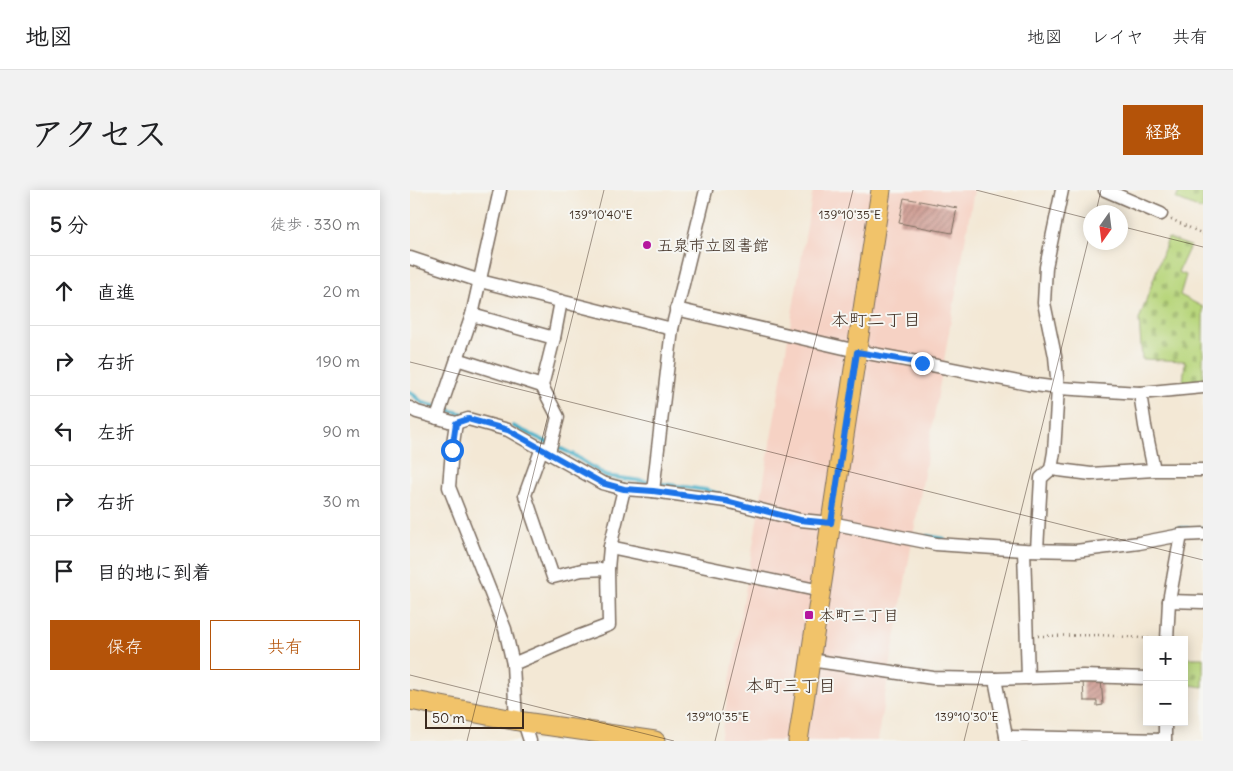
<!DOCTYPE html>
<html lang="ja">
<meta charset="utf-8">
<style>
body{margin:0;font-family:Delius,"Klee One",sans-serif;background:#f2f2f2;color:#202124}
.controls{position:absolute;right:15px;bottom:15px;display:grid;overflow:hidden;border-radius:0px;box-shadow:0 2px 12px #0003}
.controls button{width:45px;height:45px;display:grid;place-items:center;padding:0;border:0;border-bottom:1px solid #e0e0e0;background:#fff;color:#202124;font:25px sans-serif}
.compass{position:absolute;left:673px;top:15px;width:45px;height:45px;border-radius:50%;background:#fff;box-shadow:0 2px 12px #0003;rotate:194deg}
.scale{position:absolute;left:15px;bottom:12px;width:99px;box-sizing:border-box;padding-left:5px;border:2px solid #3b2a1e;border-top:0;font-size:14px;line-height:18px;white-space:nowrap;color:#3b2a1e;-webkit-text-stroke:4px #f6f6f2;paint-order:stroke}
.stop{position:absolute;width:15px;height:15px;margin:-11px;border:4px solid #1a73e8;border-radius:50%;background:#fff}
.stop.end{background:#1a73e8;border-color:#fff;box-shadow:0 1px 5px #0008}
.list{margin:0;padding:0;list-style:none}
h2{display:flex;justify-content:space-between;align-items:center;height:65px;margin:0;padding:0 20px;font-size:21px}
h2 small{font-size:16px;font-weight:400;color:#757577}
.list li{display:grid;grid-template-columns:32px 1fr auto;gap:15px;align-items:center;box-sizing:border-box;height:70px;padding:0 20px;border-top:1px solid #e0e0e0}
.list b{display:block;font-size:19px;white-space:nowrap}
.list em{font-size:16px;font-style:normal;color:#757577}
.actions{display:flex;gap:10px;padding:15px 20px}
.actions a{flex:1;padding:11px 0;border:1px solid #b45309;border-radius:0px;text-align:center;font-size:18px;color:#b45309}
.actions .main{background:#b45309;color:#fff}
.icon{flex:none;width:28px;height:28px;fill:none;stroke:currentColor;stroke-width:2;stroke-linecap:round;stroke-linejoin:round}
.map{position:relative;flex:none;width:793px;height:551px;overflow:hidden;border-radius:0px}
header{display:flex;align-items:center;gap:30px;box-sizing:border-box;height:70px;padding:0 25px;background:#fff;border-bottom:1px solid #e0e0e0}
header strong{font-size:24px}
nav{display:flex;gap:28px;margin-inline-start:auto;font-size:18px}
.intro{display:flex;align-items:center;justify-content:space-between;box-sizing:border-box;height:120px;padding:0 30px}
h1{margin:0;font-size:35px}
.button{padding:12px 22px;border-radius:0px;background:#b45309;color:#fff;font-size:18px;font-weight:700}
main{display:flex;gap:30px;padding:0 30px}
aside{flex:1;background:#fff;border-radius:0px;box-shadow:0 2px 12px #0003}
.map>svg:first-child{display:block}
</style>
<header>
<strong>地図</strong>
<nav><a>地図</a><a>レイヤ</a><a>共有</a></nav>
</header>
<div class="intro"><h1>アクセス</h1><a class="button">経路</a></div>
<main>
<aside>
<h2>5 分<small>徒歩 · 330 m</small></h2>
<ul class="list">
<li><svg class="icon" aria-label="ahead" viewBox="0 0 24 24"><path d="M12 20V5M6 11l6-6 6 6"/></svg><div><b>直進</b></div><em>20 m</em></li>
<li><svg class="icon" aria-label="right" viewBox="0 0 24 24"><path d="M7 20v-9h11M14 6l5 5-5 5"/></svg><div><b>右折</b></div><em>190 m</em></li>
<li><svg class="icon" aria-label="left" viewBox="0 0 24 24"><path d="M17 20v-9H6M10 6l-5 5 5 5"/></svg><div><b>左折</b></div><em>90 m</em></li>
<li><svg class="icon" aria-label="right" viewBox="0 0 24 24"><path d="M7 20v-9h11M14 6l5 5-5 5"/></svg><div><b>右折</b></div><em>30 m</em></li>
<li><svg class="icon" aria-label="arrive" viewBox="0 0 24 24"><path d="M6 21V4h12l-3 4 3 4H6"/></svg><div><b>目的地に到着</b></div></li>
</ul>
<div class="actions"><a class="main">保存</a><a>共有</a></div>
</aside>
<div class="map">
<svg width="793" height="551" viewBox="0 0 793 551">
<defs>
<pattern id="cemetery-stones" width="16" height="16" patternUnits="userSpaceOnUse" patternTransform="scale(1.25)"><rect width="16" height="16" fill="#b8d67c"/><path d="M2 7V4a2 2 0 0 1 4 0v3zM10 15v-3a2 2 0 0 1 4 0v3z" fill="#9fb86b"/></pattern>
<pattern id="building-hatch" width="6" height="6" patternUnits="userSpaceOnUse" patternTransform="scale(1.25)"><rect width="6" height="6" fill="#cc978d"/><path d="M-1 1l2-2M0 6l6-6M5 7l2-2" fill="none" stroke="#a77b73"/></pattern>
</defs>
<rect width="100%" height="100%" fill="#f6f6f2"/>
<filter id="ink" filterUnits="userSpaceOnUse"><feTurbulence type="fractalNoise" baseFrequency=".02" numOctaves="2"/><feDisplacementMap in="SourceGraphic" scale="10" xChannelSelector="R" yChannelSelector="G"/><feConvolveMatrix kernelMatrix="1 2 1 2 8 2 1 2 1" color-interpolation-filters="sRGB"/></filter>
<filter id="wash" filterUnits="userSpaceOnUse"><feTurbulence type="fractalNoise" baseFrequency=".0096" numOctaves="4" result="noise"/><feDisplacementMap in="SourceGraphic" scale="20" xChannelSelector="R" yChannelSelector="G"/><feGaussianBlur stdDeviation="1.12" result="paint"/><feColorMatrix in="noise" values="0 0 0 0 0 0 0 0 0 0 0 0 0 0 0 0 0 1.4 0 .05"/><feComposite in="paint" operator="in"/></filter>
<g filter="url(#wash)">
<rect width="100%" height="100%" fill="#f3e8d5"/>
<!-- built -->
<path fill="#f6d2c4" d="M403 0H564L467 551H310Z"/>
<!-- cemetery -->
<g fill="url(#cemetery-stones)" stroke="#7a804d">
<path d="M770 0H793V20L766 9Z"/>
<path d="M758 48 780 56 768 82 776 85 770 105 793 117V190L773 192 775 171 732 169 729 130Z"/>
<path d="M774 468H793V497L774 494Z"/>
</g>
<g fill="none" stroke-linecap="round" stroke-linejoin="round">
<!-- stream -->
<g stroke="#49b0c8" stroke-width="4">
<path d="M0 202 13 213 57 225"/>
<path d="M103 236 162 264 196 286 296 300 312 305"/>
<path d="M742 344 771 338H793"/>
<path d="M517 346 534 349"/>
</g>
</g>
<g id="blocks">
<!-- building -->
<g fill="url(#building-hatch)">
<path d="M494 8 547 18 542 43 489 33Z"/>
<path d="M691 489 693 515 687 516V511H674L673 490Z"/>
</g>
</g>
</g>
<g filter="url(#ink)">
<use href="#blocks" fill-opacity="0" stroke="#7b6c5e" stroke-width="1"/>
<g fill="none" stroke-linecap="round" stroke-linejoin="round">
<defs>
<g id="minor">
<path d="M695 0 751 24"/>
<path d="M0 68 70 91 262 139 296 0"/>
<path d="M266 119 447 161 512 173 618 194 648 198 730 203 793 197"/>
<path d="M62 125 144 148"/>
<path d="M47 169 132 196"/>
<path d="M730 203 735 236 744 280"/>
<path d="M0 218 7 222 46 233 58 229 98 240 192 293 214 299 243 301 316 311 390 330 421 333 526 354 614 360 666 361 729 353 771 345 793 344"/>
<path d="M27 228 62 125 90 0"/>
<path d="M46 233 42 260 39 297 95 439 103 474 106 531"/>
<path d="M132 258 115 305 143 387 172 380 198 379"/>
<path d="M139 262 148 227 132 196 144 148 151 111"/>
<path d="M641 279 681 284 744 280H793"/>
<path d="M243 301 262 139"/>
<path d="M200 357 411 401"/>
<path d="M614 360 618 488"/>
<path d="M627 360 631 288 641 279 644 262 648 198 645 166 634 113 636 77 652 0"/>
<path d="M759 411 793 412"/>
<path d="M757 450 759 411 771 345"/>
<path d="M400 470 523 488 585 489 673 486 737 488"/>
<path d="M103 474 164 448 199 435 198 379 200 357 214 299"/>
<path d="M585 489 597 551"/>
<path d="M114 532 120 551"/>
<path d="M596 547 754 550"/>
<path d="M755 551V532"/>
</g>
<g id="primary">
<path d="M0 510 114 532 245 551"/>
<path d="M388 551 471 0"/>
</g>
</defs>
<!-- minor casing -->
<use href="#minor" stroke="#7b6c5e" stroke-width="15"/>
<!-- primary casing -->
<use href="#primary" stroke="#7b6c5e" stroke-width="21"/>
<!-- path -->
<g stroke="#7b6c5e" stroke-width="2.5" stroke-dasharray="1 4" stroke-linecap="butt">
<path d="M761 29 793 44"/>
<path d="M628 446 691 445 745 449"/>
</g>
<!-- minor -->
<use href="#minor" stroke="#fff" stroke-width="12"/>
<!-- primary -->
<use href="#primary" stroke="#f1c36a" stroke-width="19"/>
</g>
</g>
<g fill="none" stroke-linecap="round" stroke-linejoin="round" filter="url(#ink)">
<!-- route -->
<path stroke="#1a73e8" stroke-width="6" d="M42 260 46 233 58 229 98 240 192 293 214 299 243 301 316 311 390 330 421 333 447 162 512 173"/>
</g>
<!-- ticks -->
<path fill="none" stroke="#3b2a1e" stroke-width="1" stroke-opacity="0.45" d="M566 0 680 29M686 22 691 0M710 36 793 57M0 172 793 370M0 485 264 551M57 551 194 0M305 551 443 0M554 551 680 43"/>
<!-- markers -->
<g fill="#b5179e" stroke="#f6f6f2" stroke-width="2">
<circle cx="237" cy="55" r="5"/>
<rect x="394" y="420" width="10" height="10" rx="2.5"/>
</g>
<g text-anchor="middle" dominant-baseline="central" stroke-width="4" stroke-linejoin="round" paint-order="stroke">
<!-- poi labels -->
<g font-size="16" fill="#3b2a1e" stroke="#f6f6f2" text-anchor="start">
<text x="247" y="55">五泉市立図書館</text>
<text x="409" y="425">本町三丁目</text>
</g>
<!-- neighbourhood labels -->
<g font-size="18" fill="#3b2a1e" stroke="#f6f6f2">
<text x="466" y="129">本町二丁目</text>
<text x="381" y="495">本町三丁目</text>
</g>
</g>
<g font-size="12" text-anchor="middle" fill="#3b2a1e" stroke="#f6f6f2" stroke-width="4" stroke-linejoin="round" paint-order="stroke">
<text x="191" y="29">139°10'40"E</text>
<text x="440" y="29">139°10'35"E</text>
<text x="308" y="531">139°10'35"E</text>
<text x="557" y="531">139°10'30"E</text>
</g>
</svg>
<div class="controls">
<button>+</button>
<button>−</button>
</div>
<svg class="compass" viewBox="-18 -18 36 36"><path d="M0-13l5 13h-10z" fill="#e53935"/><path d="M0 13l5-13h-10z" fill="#757577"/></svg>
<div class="scale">50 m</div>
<div class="stop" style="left:42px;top:260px"></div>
<div class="stop end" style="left:512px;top:173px"></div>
</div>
</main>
